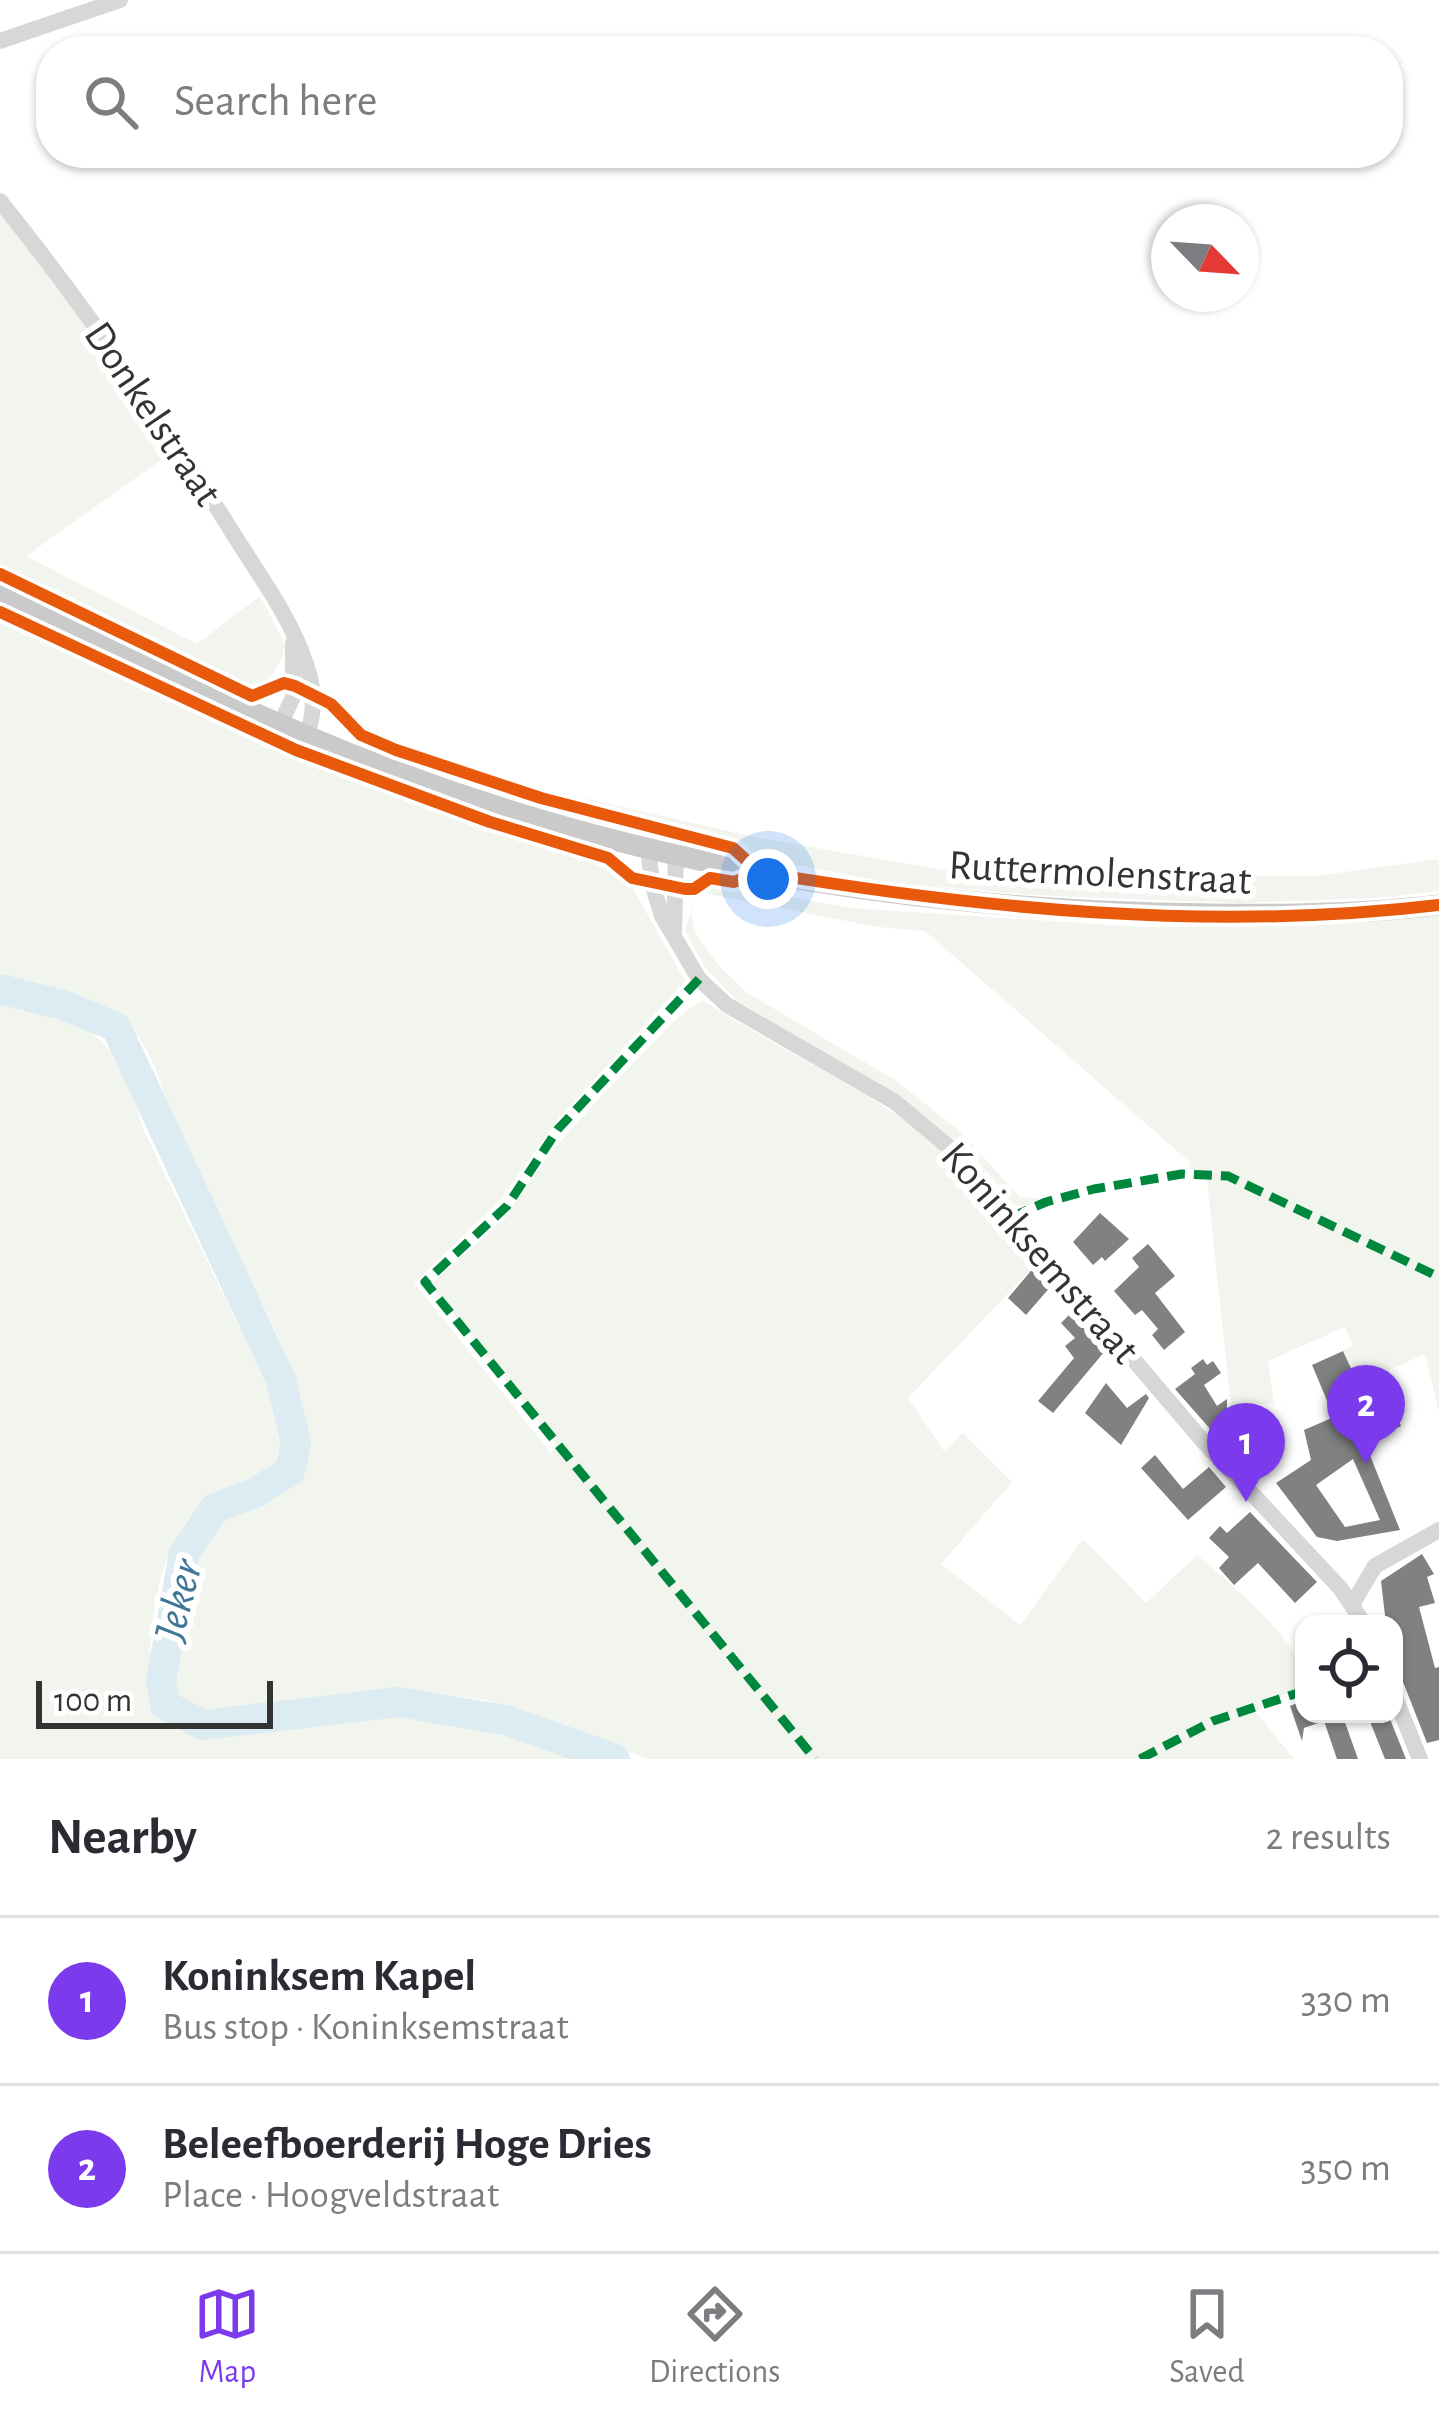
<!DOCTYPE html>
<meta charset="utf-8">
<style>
body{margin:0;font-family:"Alegreya Sans",sans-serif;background:#f2f2f3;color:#2b2b33}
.controls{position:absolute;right:36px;bottom:36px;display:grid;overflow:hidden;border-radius:24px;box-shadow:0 3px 9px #0004}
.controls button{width:108px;height:108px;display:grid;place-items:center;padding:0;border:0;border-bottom:3px solid #e1e1e2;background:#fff;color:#2b2b33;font:60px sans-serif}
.compass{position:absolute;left:1151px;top:204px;width:108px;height:108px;border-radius:50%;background:#fff;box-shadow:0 3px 9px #0004;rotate:115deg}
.scale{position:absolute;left:36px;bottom:30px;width:237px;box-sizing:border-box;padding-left:12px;border:6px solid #333;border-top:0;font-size:33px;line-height:42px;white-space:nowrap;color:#333;-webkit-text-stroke:9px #fff;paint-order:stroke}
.you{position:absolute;left:768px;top:879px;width:42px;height:42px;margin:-30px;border:9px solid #fff;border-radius:50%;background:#1a73e8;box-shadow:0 0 0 18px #1a73e833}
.badge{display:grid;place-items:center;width:78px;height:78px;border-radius:50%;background:#7c3aed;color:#fff;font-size:39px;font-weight:700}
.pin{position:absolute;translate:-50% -99px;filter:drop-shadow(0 3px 6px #0008)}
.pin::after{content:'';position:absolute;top:63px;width:42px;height:36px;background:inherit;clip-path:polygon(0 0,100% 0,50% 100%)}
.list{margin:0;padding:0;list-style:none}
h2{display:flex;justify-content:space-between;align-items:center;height:156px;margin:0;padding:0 48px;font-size:51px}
h2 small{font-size:39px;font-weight:400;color:#7c7c81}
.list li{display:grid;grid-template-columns:78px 1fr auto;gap:36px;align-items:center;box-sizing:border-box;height:168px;padding:0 48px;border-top:3px solid #e1e1e2}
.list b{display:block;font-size:45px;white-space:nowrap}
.list p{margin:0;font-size:39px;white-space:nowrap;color:#7c7c81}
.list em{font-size:39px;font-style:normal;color:#7c7c81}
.icon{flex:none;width:66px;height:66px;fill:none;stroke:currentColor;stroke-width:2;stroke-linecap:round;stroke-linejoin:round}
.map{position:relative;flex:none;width:1439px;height:1759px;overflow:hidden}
.search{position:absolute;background:#fff;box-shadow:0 3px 9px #0004;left:36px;right:36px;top:36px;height:132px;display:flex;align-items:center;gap:30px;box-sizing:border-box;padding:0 42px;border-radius:48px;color:#7c7c81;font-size:45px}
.sheet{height:492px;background:#fff}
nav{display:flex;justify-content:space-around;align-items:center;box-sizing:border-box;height:168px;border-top:3px solid #e1e1e2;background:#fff;font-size:33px;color:#7c7c81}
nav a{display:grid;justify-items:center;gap:6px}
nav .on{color:#7c3aed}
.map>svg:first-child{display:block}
</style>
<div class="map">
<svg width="1439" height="1759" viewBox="0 0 1439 1759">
<rect width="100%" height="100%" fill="#fff"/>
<!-- green -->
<g fill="#f1f5ed">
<path d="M0 211 47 269 171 453 26 556 197 644 260 596 285 644C283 664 269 683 252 691L0 569Z"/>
<path d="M0 616 173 699 391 793 604 863 632 887 685 981 559 1118 500 1200 414 1283 551 1453 557 1445 431 1284 504 1219 553 1150 601 1096 677 1018 702 1000C775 1048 857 1083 926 1136 970 1170 1003 1218 1039 1261L908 1398 944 1451 963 1433 1012 1482 941 1564 1020 1625 1083 1539 1146 1603 1197 1555C1228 1582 1304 1642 1304 1684L1256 1712 1294 1759H649L489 1701 451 1695 390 1694 236 1710 188 1709 163 1689C165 1633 169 1567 214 1527 238 1506 294 1503 302 1469 310 1440 301 1398 291 1370 270 1310 234 1254 207 1197 195 1170 179 1142 170 1113 159 1079 154 1051 127 1024 92 990 46 990 0 982Z"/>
<path d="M544 789 754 837 960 873 1315 876 1439 859V891L1376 898 1237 903 1029 895 887 882 760 858 727 843 542 794Z"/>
<path d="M711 882 850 908 1143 927 1308 926 1439 915V1412L1425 1354 1371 1378 1368 1369 1356 1373 1343 1350 1353 1346 1345 1327 1268 1361 1274 1403 1231 1407 1206 1171 1189 1169 1191 1163 925 931 878 927 698 892 691 914 696 934 718 965 747 993 895 1080 956 1128 1020 1197 1042 1198 1025 1207 1013 1204C943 1107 834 1061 736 1000L704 966 685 930 698 891Z"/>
<path d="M0 1002C95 1019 117 1037 144 1131L275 1401C280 1419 293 1447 280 1465 267 1482 231 1482 212 1496 151 1541 149 1637 149 1705L162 1718 197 1734 391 1712 512 1737 579 1759H0Z"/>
</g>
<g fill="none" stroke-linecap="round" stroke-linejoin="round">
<!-- river -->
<path stroke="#ddebf3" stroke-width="30" d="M0 989 63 1005 116 1027 281 1380 296 1443 290 1471 255 1493 215 1508 184 1553 161 1681 165 1705 203 1725 399 1702 505 1720 615 1759"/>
</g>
<!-- building -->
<g fill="#818181" fill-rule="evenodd">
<path d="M1100 1213 1129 1239 1105 1261 1102 1257 1093 1265 1073 1242Z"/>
<path d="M1148 1244 1175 1276 1155 1293 1185 1332 1164 1350 1152 1335 1158 1329 1142 1310 1135 1315 1114 1291 1139 1267 1132 1258Z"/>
<path d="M1035 1266 1052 1285 1026 1315 1008 1298Z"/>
<path d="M1074 1310 1104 1344 1100 1348 1105 1351 1053 1413 1038 1401 1074 1358 1065 1346 1075 1338 1061 1323Z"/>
<path d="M1343 1351 1358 1383 1350 1387 1366 1421 1393 1409 1401 1426 1365 1443 1400 1530 1337 1541 1317 1537 1276 1483 1311 1460 1304 1430 1334 1417 1312 1365ZM1353 1459 1380 1520 1345 1527 1316 1485Z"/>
<path d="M1203 1359 1207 1365 1213 1361 1221 1373 1204 1385 1217 1406 1227 1399V1415L1248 1414 1250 1425 1245 1429 1267 1426 1270 1445 1243 1451 1240 1434 1226 1447 1175 1389 1195 1374 1191 1368Z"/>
<path d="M1106 1383 1127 1408 1146 1394 1149 1398 1121 1445 1085 1413Z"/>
<path d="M1155 1455 1183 1489 1209 1467 1226 1487 1188 1520 1141 1468Z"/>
<path d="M1250 1512 1317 1582 1295 1603 1258 1563 1234 1585 1219 1568 1229 1557 1209 1538 1220 1526 1227 1533Z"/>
<path d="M1422 1554 1434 1574 1427 1577 1435 1603 1419 1607 1435 1668 1439 1667V1740L1427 1743 1394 1659V1624H1386L1381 1581Z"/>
<path d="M1304 1700V1714H1342L1358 1759H1337L1324 1721 1304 1728 1302 1741 1290 1706Z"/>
<path d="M1367 1714H1388L1406 1759H1385Z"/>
</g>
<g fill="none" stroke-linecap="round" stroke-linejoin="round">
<!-- minor -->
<g stroke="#d7d7d7" stroke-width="16">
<path d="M0 41 120 0"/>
<path d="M0 201C85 307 163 420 234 535 259 575 291 618 306 664 315 690 315 710 307 736"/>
<path d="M280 725 293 697V643"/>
<path d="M648 847 652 883 662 916 699 979 727 1005 895 1102 961 1157 1202 1440 1341 1589 1364 1624"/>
<path d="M674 934 676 853"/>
<path d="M1353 1603 1375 1566 1439 1530"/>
<path d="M1394 1695 1420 1759"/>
</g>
<!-- major -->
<path stroke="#cacaca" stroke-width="21" d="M0 591C125 652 249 715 379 765 627 861 893 906 1158 913 1252 915 1346 916 1439 905"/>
<!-- quiet -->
<g stroke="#00873e" stroke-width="9" stroke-dasharray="18 9" stroke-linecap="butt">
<path d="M699 979 558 1129 507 1206 425 1282 815 1759"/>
<path d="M1011 1217 1046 1202 1094 1189 1182 1174 1228 1176 1439 1277"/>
<path d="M1140 1759 1213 1721 1304 1691"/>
</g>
<defs>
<g id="cycleway">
<path d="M0 574 252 696 284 683 295 686 331 704 361 735 396 750 541 798 733 848 759 872"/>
<path d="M0 612 296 750 490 822 608 858 632 878 685 889H694L710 878 734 882 759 872"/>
<path d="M759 872C982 909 1213 932 1439 905"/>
</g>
</defs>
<!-- cycleway casing -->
<use href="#cycleway" stroke="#fff" stroke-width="20"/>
<!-- cycleway -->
<use href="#cycleway" stroke="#e8590c" stroke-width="12"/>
</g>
<g text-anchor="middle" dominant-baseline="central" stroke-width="12" stroke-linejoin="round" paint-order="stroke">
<!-- street labels -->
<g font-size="42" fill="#333" stroke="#fff">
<text transform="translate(153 414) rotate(56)">Donkelstraat</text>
<text transform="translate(1100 873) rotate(3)">Ruttermolenstraat</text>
<text transform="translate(1040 1253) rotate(49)">Koninksemstraat</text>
</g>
<!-- water labels -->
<g font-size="45" font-style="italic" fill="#3f7597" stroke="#fff">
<text transform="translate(179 1600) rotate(-76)">Jeker</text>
</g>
</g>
</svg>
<div class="controls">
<button><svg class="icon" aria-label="locate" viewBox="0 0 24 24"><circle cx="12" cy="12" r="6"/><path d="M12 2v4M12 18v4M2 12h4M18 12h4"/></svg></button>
</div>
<svg class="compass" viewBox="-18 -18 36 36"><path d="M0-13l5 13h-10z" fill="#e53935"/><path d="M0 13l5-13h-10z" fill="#7c7c81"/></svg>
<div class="scale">100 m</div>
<div class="you"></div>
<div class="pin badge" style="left:1246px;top:1502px">1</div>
<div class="pin badge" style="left:1366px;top:1464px">2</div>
<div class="search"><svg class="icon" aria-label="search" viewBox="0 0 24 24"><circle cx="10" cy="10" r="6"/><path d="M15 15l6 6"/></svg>Search here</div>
</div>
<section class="sheet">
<h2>Nearby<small>2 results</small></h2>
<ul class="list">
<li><span class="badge">1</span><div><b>Koninksem Kapel</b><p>Bus stop · Koninksemstraat</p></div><em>330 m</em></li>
<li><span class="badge">2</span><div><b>Beleefboerderij Hoge Dries</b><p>Place · Hoogveldstraat</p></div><em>350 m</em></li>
</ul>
</section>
<nav>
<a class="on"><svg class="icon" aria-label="map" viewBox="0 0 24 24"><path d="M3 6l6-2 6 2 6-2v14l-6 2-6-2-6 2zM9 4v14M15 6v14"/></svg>Map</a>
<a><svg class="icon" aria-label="directions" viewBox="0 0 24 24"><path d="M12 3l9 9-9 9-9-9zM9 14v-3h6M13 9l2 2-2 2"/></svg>Directions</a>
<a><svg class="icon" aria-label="saved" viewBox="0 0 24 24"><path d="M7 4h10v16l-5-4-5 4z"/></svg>Saved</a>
</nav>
